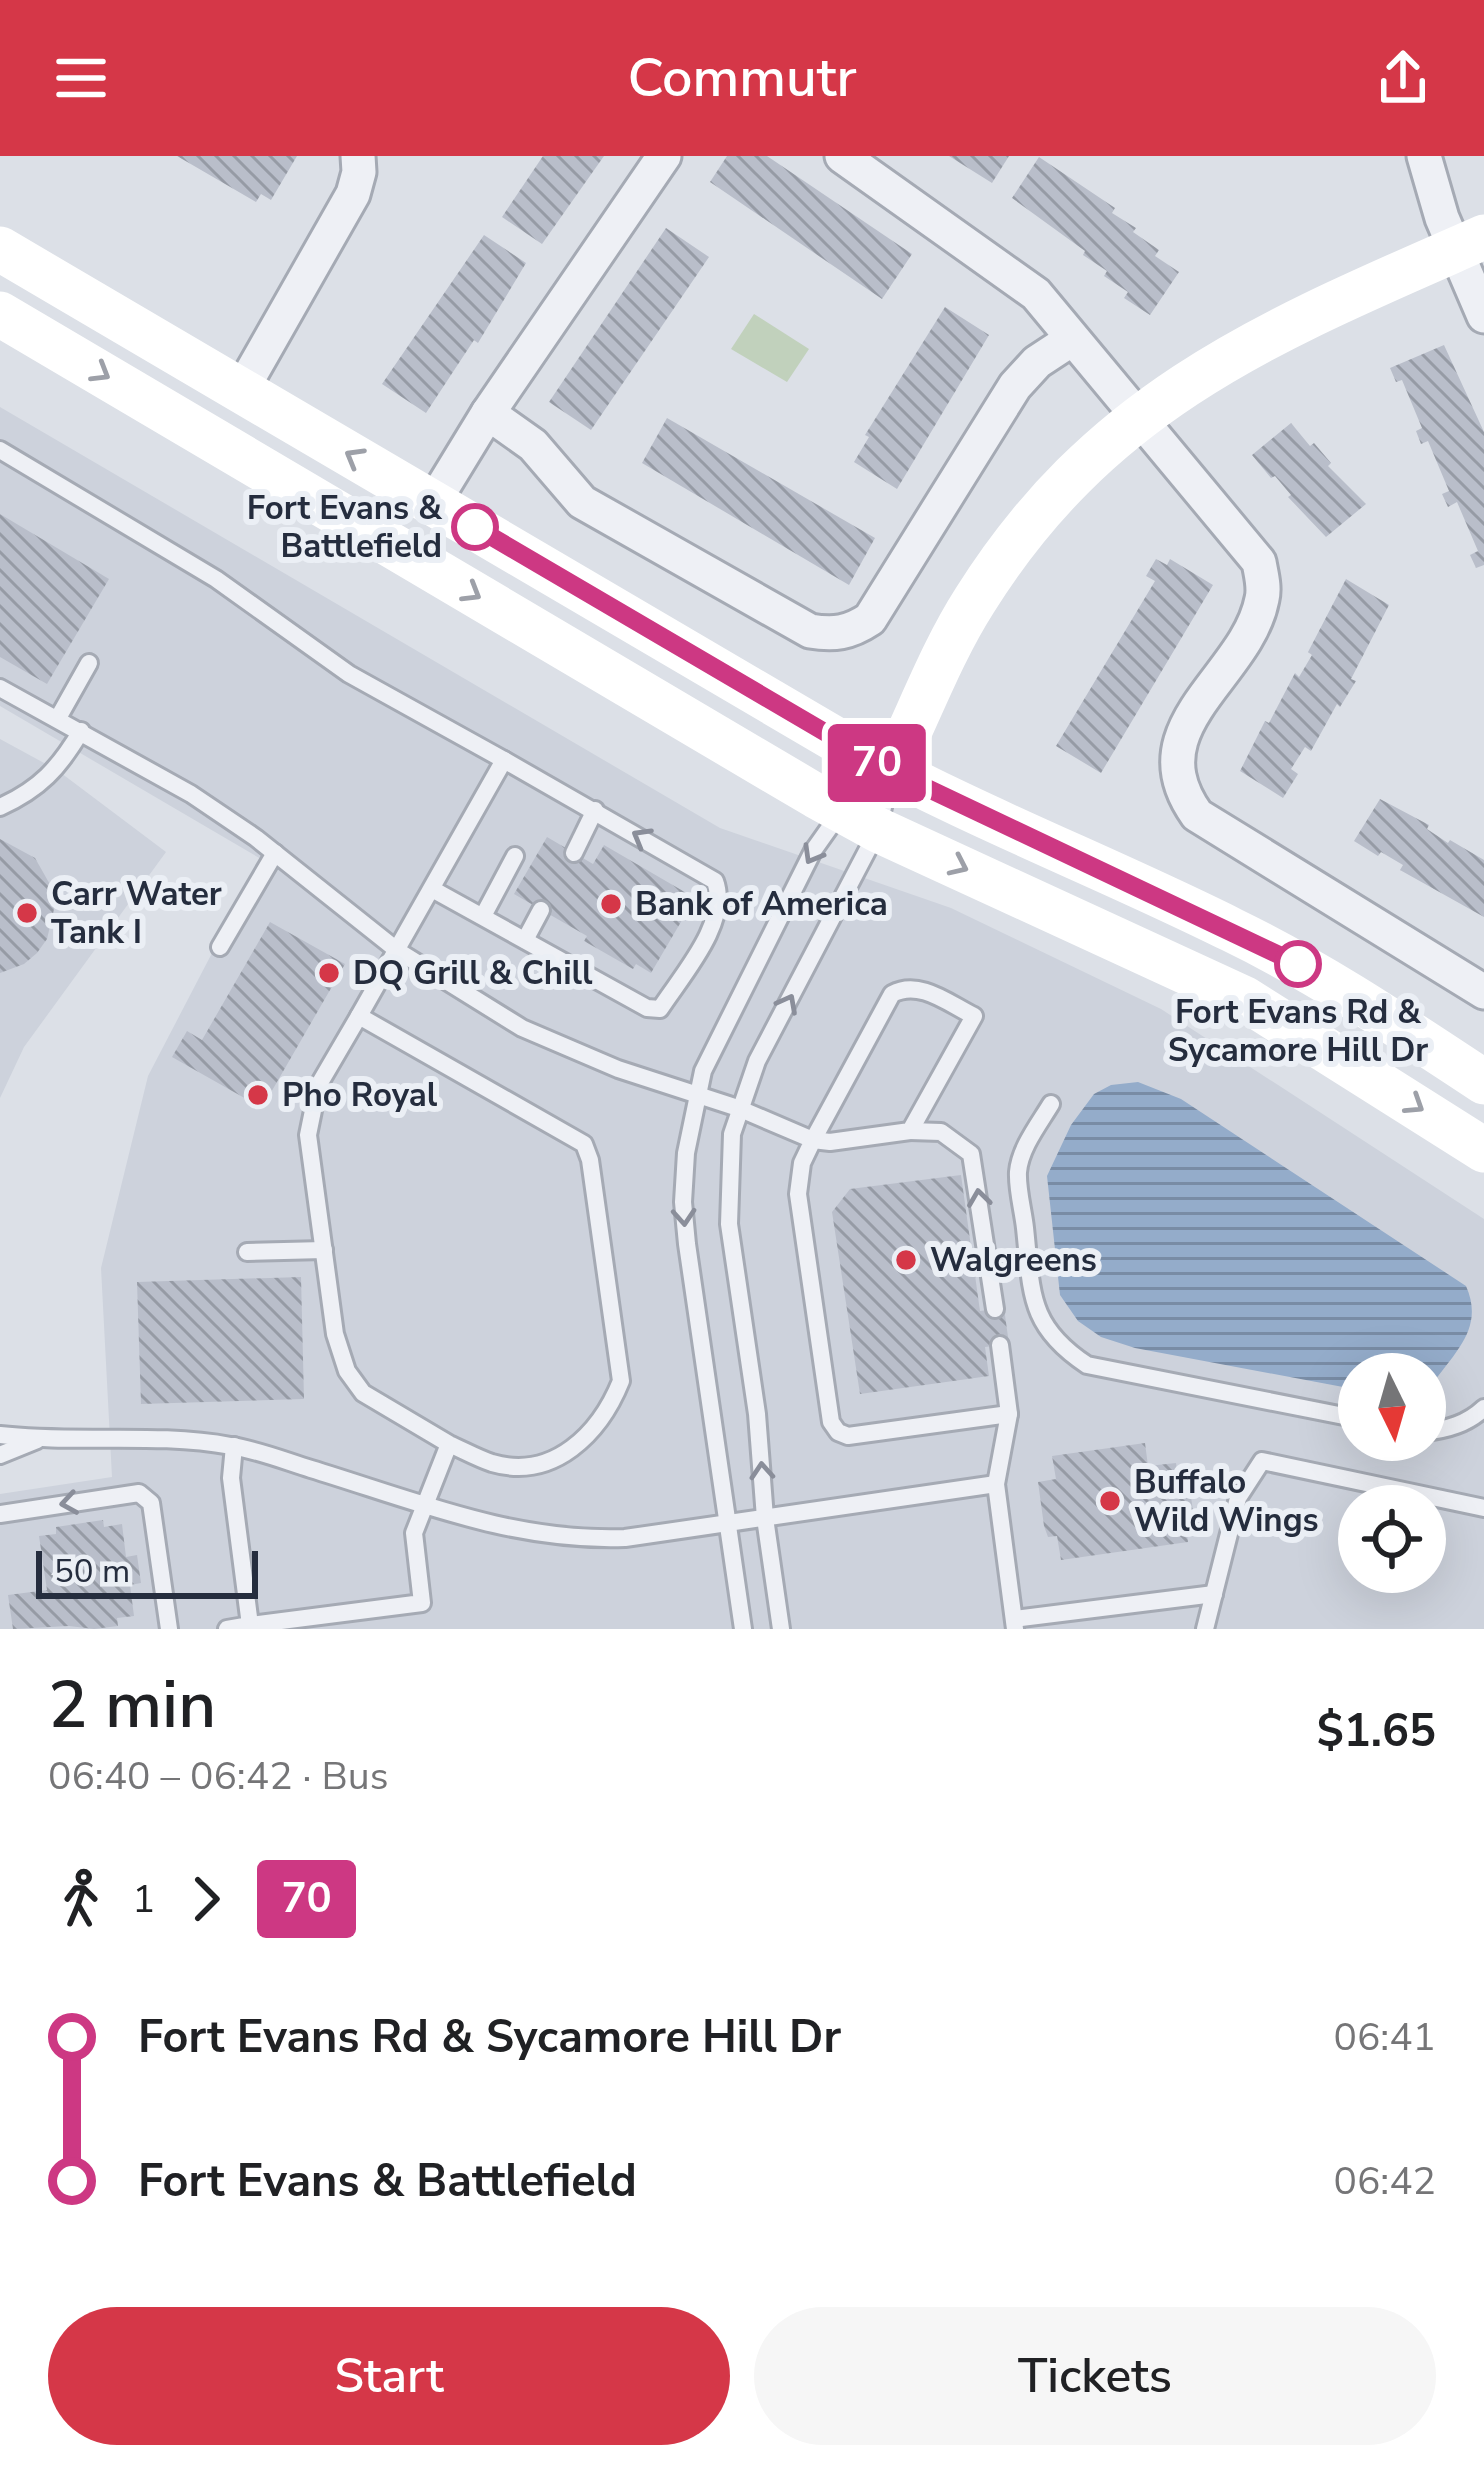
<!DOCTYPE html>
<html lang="en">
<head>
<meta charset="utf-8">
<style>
  :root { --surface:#fff; --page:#f6f6f6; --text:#202124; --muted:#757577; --accent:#d53748 }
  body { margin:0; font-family:"Nunito Sans",sans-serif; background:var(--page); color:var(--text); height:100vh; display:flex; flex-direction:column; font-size:45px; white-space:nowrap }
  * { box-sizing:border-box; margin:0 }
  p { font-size:39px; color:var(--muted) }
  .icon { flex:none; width:66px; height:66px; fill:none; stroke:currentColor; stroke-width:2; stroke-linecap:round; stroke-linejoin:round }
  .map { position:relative; height:1473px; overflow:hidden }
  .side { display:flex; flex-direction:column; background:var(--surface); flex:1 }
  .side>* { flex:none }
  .badge { padding:0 24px; border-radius:9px; font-size:42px; line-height:78px }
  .needle { width:78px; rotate:175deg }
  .tools { position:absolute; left:1338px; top:1197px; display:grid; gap:24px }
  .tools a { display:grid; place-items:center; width:108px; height:108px; border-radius:50%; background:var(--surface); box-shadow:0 12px 48px #0002; font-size:60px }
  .scale { position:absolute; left:36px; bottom:30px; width:222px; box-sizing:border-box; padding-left:12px; border:6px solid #252d3e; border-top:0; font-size:33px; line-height:42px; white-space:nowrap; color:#252d3e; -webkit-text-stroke:9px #ebeff5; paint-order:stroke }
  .map>.badge { position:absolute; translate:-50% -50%; box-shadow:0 0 0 6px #fff }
  .legs { display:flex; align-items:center; gap:18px; height:132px; padding:0 48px; font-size:39px }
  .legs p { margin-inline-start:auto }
  .summary { display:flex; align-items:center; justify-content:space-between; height:204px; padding:0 48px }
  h1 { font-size:66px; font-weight:600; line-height:90px }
  .button { display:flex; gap:24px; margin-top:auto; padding:24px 48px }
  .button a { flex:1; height:138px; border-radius:72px; background:var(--accent); color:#fff; font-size:48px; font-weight:600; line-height:138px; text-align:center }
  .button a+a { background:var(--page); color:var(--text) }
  ul { padding:0 48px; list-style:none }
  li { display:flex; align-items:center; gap:42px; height:144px; font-size:45px }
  li i { display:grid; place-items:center; width:18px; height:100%; margin:0 15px; background:currentColor }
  li i::after { content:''; width:30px; height:30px; margin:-15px; border:9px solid; border-radius:50%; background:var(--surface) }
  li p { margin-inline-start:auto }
  li:first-child i { background:linear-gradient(#0000 50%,currentColor 0) }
  li:last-child i { background:linear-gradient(currentColor 50%,#0000 0) }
  header { display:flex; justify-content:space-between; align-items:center; height:156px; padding:0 48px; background:var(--accent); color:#fff; font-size:54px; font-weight:600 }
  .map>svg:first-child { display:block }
  .built { fill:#cdd2dc; fill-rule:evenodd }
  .green { fill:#c1d1bc }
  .water { fill:url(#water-rules) }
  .building { fill:url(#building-back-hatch) }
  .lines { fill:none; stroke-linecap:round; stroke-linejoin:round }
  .lane-casing { stroke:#a5aab4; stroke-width:22 }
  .street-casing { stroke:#a5aab4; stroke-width:39 }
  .lane { stroke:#eef0f5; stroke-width:16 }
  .street { stroke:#eef0f5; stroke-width:33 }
  .secondary { stroke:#fff; stroke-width:45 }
  .oneway { stroke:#9da0a8 }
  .oneway2 { stroke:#8a8e9a }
  .line-1-casing { stroke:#fff; stroke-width:27 }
  .line-1 { stroke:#cd3883; stroke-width:18 }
  .stop-1-dot { fill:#fff; stroke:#cd3883; stroke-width:6 }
  .poi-dot { fill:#d53748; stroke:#ebeff5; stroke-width:4.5 }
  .labels { text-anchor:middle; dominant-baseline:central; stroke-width:12; stroke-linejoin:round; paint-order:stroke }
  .stop-label { font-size:33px; font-weight:bold; fill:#252d3e; stroke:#ebeff5; text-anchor:end }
  .poi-label { font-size:33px; font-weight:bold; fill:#252d3e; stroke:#ebeff5; text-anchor:start }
</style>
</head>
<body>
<header><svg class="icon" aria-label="menu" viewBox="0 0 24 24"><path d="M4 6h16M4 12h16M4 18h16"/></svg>Commutr<svg class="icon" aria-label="share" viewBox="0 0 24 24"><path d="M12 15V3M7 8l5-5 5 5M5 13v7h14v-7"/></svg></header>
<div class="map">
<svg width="1484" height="1473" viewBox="0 0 1484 1473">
  <defs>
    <pattern id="water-rules" width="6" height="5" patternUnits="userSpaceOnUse" patternTransform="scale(3)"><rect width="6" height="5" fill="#94acca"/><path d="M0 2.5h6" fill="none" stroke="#798ca5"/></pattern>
    <pattern id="building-back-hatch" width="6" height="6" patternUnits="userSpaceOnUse" patternTransform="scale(3)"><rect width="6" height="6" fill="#b9beca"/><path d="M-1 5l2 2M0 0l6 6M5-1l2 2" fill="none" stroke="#969ba5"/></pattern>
  </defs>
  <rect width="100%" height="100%" fill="#dce0e7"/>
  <!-- built -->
  <g class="built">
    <path d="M0,251l720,421 231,80 210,101 323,210v410h-1484v-135l112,-17 -11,-209 47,-192 113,-217 -261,-153zM1359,1218h66v66h-66zM1359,1350h66v66h-66z"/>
    <polygon points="0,583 57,614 166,696 24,891 0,942"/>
  </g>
  <!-- green -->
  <polygon class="green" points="754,158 809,193 787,226 731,193"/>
  <!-- water -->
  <path class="water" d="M1138,926l43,17 285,187c18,41 -9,64 -33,97l-8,3v-12h-66v16l-224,-42 -34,-11 -23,-16 -18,-26 -13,-119 24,-51 23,-31 17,-9z"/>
  <!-- building -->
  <g class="building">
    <polygon points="177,0 297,0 271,44 261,38 256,46"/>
    <polygon points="543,0 604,0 542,88 502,61"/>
    <polygon points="727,0 767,0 912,98 882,143 710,26"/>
    <polygon points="949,0 1009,0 992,27"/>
    <polygon points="1039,1 1115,52 1112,57 1136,72 1133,76 1159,94 1155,100 1179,116 1150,159 1124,142 1128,136 1104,120 1107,115 1083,99 1085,95 1012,42"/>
    <polygon points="666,72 709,101 591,274 549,246"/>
    <polygon points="484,79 526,107 478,187 474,184 426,257 382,228"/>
    <polygon points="945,151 989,179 897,333 854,306 869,281 865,279"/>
    <polygon points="1444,189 1484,276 1484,409 1476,412 1470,399 1478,395 1457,346 1448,351 1442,338 1449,335 1428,285 1421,288 1416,275 1422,272 1402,224 1396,226 1390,212"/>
    <polygon points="667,262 875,382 849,429 642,307"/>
    <polygon points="1291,267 1310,290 1314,287 1331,307 1328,310 1366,348 1326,381 1288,341 1291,339 1275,320 1271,322 1252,299"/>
    <polygon points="0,358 109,423 47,528 0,501"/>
    <polygon points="1156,403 1167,409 1170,403 1213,429 1101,617 1056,590 1155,425 1146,420"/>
    <polygon points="1346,423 1389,449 1351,523 1356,525 1340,551 1337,548 1311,595 1305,591 1291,613 1298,618 1283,642 1240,615 1265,565 1269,567 1295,517 1299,521 1312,499 1308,496"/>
    <polygon points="1380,643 1429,669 1427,673 1448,687 1450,684 1484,704 1484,761 1400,714 1403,709 1381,696 1378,700 1354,685"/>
    <polygon points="547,681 593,708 604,689 695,742 651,817 636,808 633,813 584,785 587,780 514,738"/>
    <polygon points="0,683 35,702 52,732 55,749 47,783 37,797 24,808 0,817"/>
    <polygon points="270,766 345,808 262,952 172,901 187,875 202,884"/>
    <polygon points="961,1019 980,1155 1004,1152 1009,1188 985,1191 989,1220 860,1238 832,1056 850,1033"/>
    <polygon points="301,1121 304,1243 141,1248 137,1126"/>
    <polygon points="1145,1287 1148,1310 1176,1307 1181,1342 1191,1341 1194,1361 1185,1362 1188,1386 1061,1404 1057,1380 1048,1381 1044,1370 1038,1326 1056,1323 1052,1300"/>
    <polygon points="103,1364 104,1371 122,1368 126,1401 137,1399 141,1427 130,1429 134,1460 117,1462 118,1470 94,1473 69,1470 13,1473 8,1439 47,1434 39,1380 56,1378 56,1371"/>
  </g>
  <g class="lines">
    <!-- lane casing -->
    <g class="lane-casing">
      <g id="lane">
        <polyline points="0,294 216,423 349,518 504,604 359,860"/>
        <path d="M0,532l191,106 65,44 142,113 124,77 96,41 120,39 75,32 17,2 80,-11 64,-115c-25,-12 -54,-37 -82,-22l-79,146 -11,23 -4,31 33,228 7,10 10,4 161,-22"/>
        <polyline points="58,562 89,507"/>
        <path d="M0,651c40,-18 59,-39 81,-76"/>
        <polyline points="574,697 595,654"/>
        <path d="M432,733l215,119 13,1c22,-34 70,-87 55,-128l-211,-121"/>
        <polyline points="483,760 515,700"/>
        <polyline points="525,784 541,754"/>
        <polyline points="220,791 275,697"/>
        <path d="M1051,948c-12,20 -31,44 -33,68 -1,17 5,38 7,56 7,65 3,98 62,137l272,54"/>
        <polyline points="910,975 941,976 971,998 995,1153"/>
        <polyline points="247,1096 324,1094"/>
        <polyline points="1000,1189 1009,1258 996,1328 1015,1473"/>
        <path d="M1425,1276c23,-3 42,-8 59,-24"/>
        <path d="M0,1279c77,9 154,-3 231,11 27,4 54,15 80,23 105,32 202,73 314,69l371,-54"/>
        <polyline points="0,1299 37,1284"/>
        <polyline points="0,1358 139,1337 151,1347 169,1473"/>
        <polyline points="1014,1463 1214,1438"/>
        <path d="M250,1469l172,-22 -8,-70 35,-89c14,6 28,14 43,19 62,18 108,-30 129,-82l-31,-221 -6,-16 -225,-128 -41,70 -10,49 27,199 12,37 16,22 86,51"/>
        <polyline points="227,1473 250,1469 231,1322 234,1290"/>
        <polyline points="743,1473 687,1088 683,1046 686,997 703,915 813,695 842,654 890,616"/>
        <polyline points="781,1473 765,1362 757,1258 729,1068 732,978 757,905 878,674 890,619"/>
        <polyline points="1205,1473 1238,1342 1262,1305 1484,1352"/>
      </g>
    </g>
    <!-- street casing -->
    <g class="street-casing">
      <g id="street">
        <path d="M842,0l194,138 223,268c2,12 6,25 3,37 -15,79 -129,127 -65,216l287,177"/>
        <polyline points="1424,0 1442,62 1484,160"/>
        <polyline points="241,235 353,38 359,16 358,0"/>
        <path d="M488,257l45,32 49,57 228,129c24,4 39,2 60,-12l145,-233 22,-24 35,-23"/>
        <polyline points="433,347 488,257 664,0"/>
      </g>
    </g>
    <!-- lane -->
    <use href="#lane" class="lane"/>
    <!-- street -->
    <use href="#street" class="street"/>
    <!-- secondary -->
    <g class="secondary">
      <path d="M0,93l850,499c124,69 256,119 382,182 89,43 170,98 252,152"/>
      <polyline points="0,158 816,640 878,674 1245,843 1484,994"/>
      <path d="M891,615c28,-57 50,-118 84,-171 128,-204 300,-271 509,-363"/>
    </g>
  </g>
  <!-- one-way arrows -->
  <defs><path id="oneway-chevron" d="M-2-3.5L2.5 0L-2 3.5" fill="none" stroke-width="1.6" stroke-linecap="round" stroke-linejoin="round" transform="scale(3)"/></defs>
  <g class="oneway">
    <use href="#oneway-chevron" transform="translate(101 217) rotate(31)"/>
    <use href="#oneway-chevron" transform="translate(354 301) rotate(-150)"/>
    <use href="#oneway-chevron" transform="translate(472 437) rotate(31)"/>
    <use href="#oneway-chevron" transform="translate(959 710) rotate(25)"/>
    <use href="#oneway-chevron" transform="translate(1415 949) rotate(33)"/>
  </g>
  <g class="oneway2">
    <use href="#oneway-chevron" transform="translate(641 681) rotate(-150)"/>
    <use href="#oneway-chevron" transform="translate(812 699) rotate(120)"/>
    <use href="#oneway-chevron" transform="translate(788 847) rotate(-62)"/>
    <use href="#oneway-chevron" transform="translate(979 1042) rotate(-98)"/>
    <use href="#oneway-chevron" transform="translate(684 1061) rotate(86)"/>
    <use href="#oneway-chevron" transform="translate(762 1315) rotate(-94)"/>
    <use href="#oneway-chevron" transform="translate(69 1347) rotate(171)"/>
  </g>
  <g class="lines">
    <!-- line-1 casing -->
    <g class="line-1-casing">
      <polyline id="line-1" points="475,371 891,615 1298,808"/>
    </g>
    <!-- line-1 -->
    <use href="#line-1" class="line-1"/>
  </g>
  <!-- markers -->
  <g class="stop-1-dot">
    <circle cx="475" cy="371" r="21"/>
    <circle cx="1298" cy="808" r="21"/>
  </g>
  <g class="poi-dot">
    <circle cx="611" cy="748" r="12"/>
    <circle cx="27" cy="757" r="12"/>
    <circle cx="329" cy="817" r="12"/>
    <circle cx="258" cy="939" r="12"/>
    <circle cx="906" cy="1104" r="12"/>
    <circle cx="1110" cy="1345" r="12"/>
  </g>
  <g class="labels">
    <!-- stop labels -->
    <g class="stop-label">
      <text x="442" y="352">Fort Evans &amp;<tspan x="442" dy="38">Battlefield</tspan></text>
      <text x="1298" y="856" text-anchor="middle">Fort Evans Rd &amp;<tspan x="1298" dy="38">Sycamore Hill Dr</tspan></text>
    </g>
    <!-- poi labels -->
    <g class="poi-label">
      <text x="51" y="738">Carr Water<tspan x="51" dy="38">Tank I</tspan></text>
      <text x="635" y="748">Bank of America</text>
      <text x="353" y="817">DQ Grill &amp; Chill</text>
      <text x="282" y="939">Pho Royal</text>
      <text x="930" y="1104">Walgreens</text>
      <text x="1134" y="1326">Buffalo<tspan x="1134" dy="38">Wild Wings</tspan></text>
    </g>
  </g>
</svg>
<div class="tools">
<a><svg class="needle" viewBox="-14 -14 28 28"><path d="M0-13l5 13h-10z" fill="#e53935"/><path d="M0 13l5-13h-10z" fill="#757577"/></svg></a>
<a><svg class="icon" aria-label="locate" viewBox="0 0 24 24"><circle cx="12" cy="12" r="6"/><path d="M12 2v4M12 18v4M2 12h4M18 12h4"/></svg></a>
</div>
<div class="scale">50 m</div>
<b class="badge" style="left:877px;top:607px;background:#cd3883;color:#fff">70</b>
</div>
<section class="side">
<div class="summary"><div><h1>2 min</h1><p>06:40 – 06:42 · Bus</p></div><b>$1.65</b></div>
<div class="legs"><svg class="icon" aria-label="walk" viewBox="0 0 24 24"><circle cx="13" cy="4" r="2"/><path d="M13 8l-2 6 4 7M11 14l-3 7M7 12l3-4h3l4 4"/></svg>1<svg class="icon" aria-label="forward" viewBox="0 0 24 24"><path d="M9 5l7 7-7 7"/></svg><b class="badge" style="background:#cd3883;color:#fff">70</b></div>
<ul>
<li><i style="color:#cd3883"></i><b>Fort Evans Rd &amp; Sycamore Hill Dr</b><p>06:41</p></li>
<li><i style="color:#cd3883"></i><b>Fort Evans &amp; Battlefield</b><p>06:42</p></li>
</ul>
<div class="button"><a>Start</a><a>Tickets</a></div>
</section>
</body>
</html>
